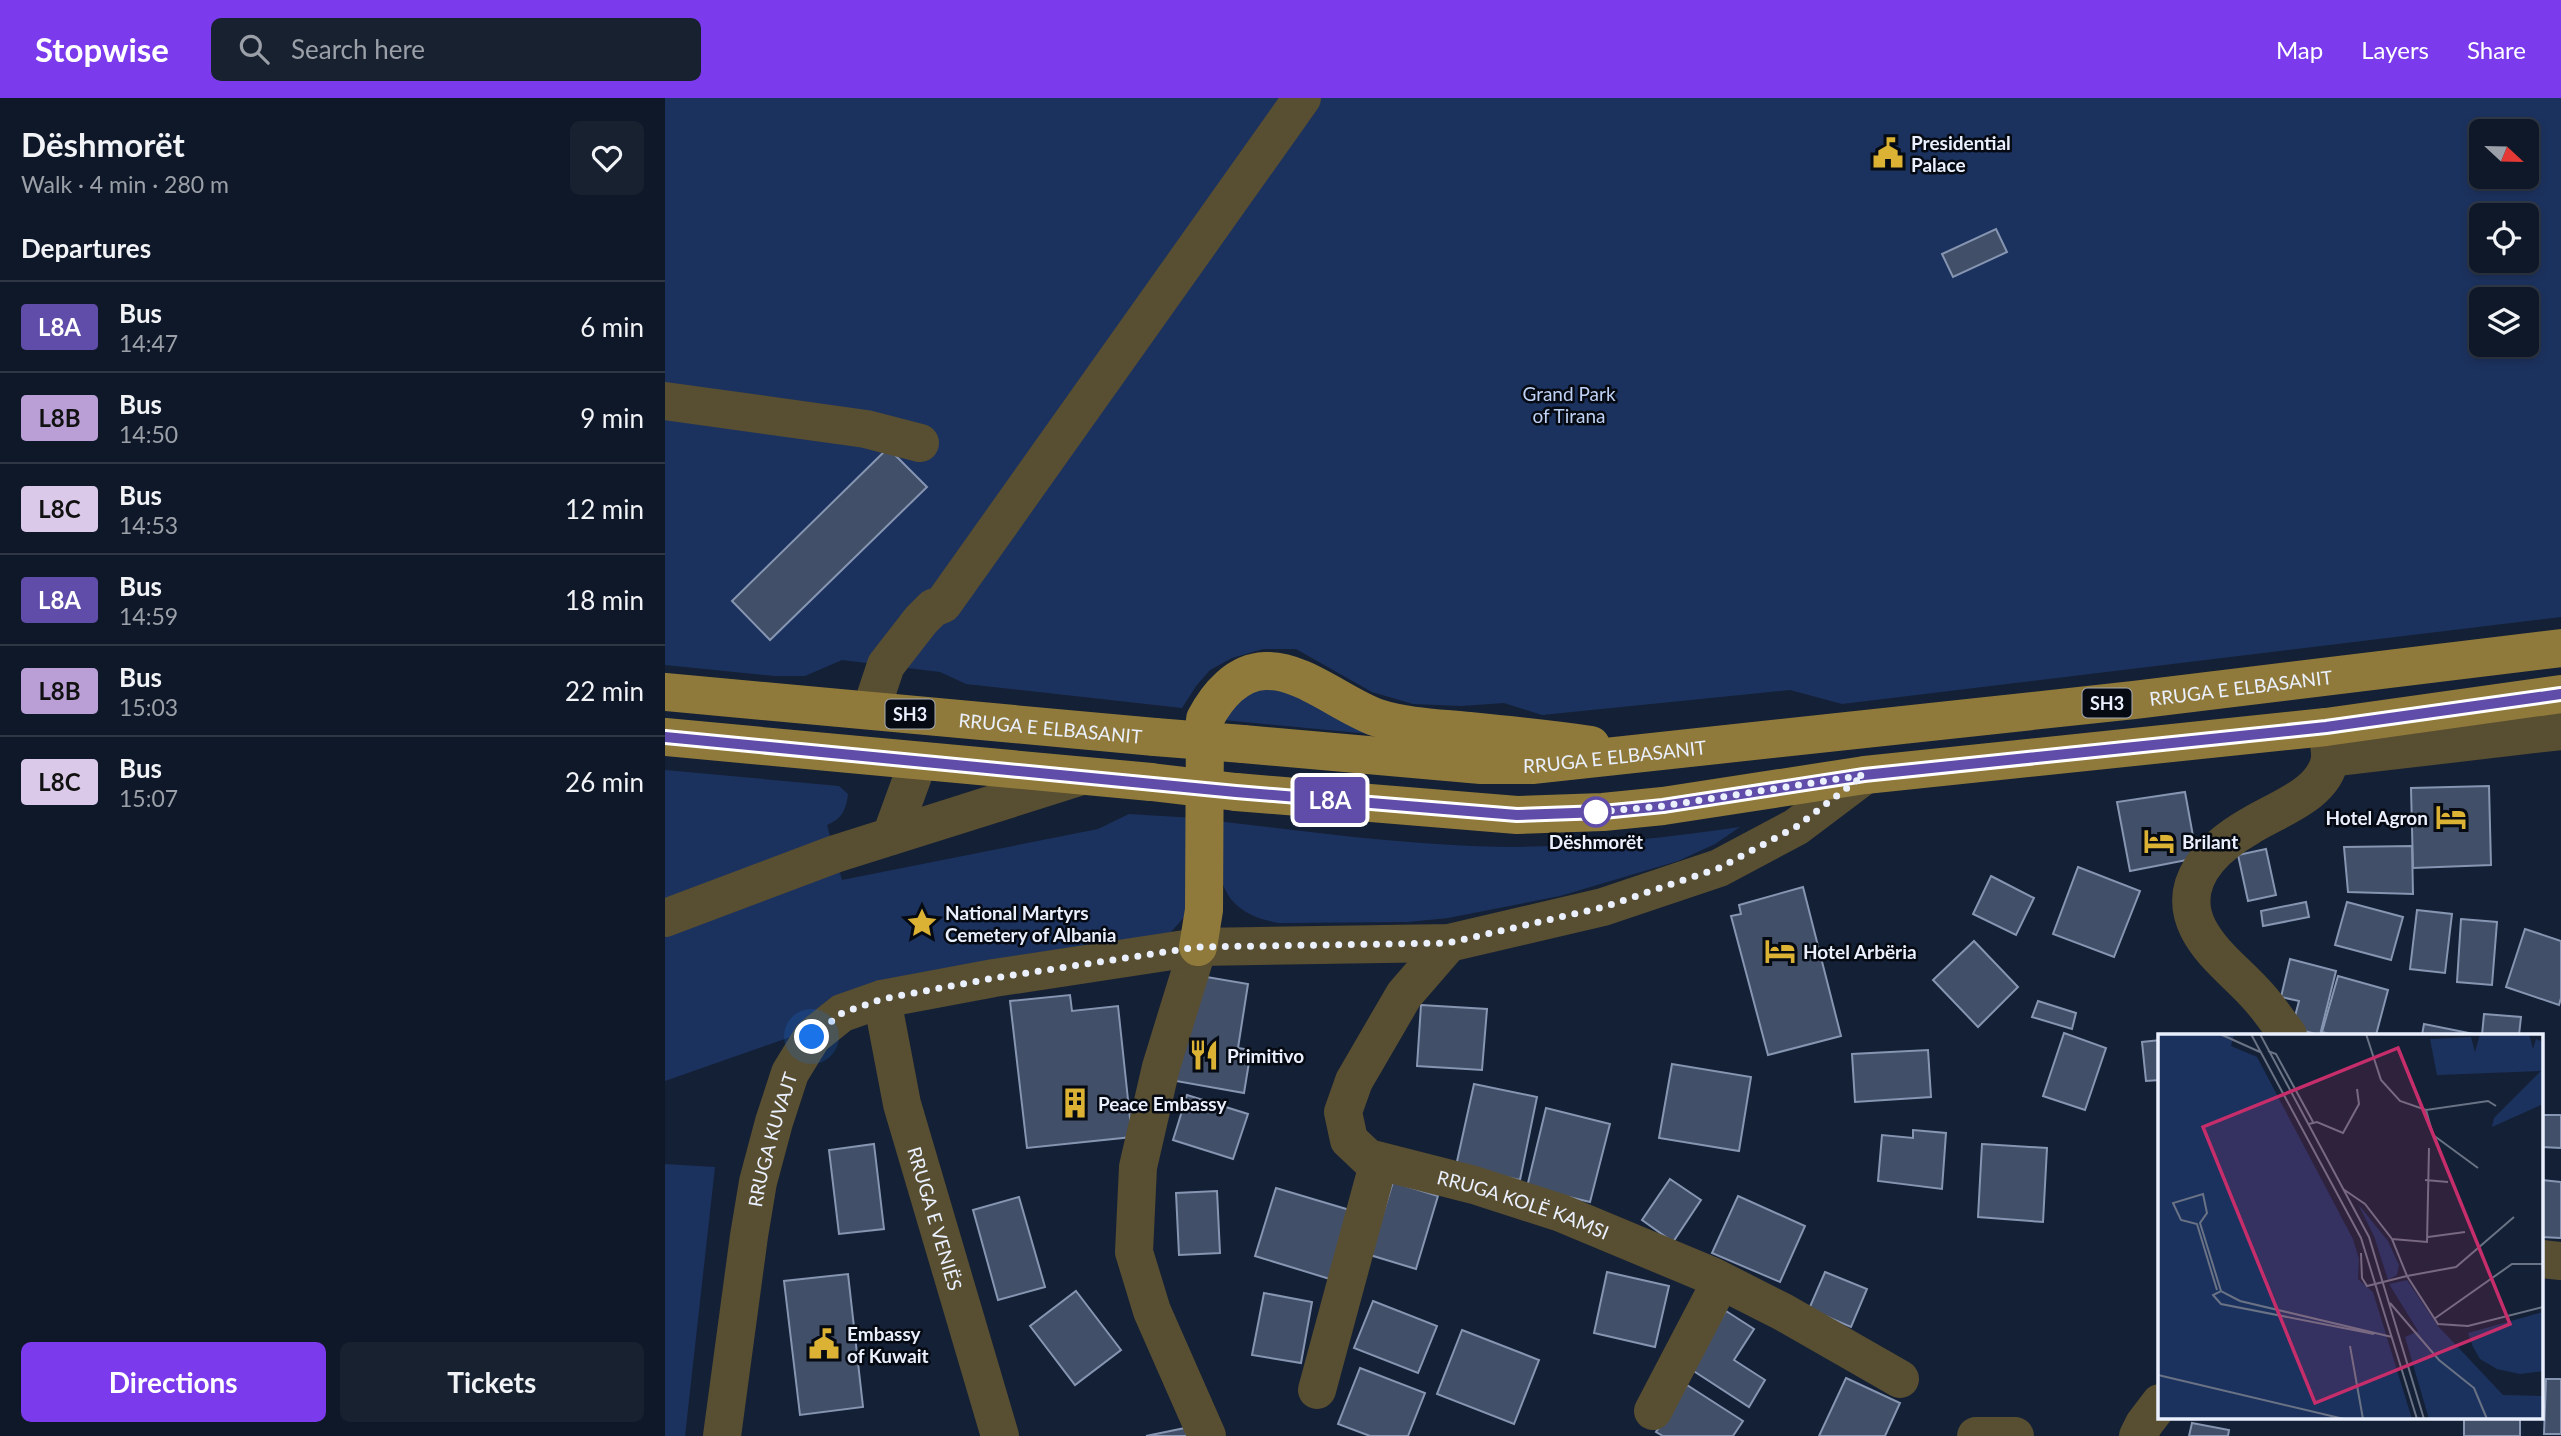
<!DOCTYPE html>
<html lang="en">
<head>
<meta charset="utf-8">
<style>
  :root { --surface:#0f1828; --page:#182130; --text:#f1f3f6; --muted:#9ba0a8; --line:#2f3745; --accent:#7c3aed }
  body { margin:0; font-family:Lato,sans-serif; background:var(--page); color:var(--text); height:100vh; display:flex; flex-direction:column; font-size:26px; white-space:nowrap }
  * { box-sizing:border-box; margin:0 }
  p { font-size:23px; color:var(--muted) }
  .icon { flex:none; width:38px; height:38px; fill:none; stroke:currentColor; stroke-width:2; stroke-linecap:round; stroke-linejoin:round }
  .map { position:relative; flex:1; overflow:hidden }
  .side { display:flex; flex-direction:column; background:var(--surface); width:665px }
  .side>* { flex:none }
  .badge { padding:0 14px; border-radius:5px; font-size:24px; line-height:46px }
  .needle { width:46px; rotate:112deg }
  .fabs { position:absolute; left:1804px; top:21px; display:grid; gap:14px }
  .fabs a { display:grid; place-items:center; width:70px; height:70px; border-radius:10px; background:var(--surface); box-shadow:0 4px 10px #0003,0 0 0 2px var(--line); font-size:35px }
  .you { position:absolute; width:35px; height:35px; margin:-18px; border:5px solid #fff; border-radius:50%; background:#1a73e8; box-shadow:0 0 0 10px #1a73e833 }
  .map>.badge { position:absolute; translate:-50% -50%; box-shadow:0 0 0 4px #fff }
  h2 { padding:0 21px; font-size:26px; line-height:63px }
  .round { display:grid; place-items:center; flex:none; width:74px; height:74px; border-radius:10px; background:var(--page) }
  .head { display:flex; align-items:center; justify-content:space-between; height:119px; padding:0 21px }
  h1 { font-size:33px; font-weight:700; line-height:52px }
  .primary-button { display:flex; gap:14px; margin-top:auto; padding:14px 21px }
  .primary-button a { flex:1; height:80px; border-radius:10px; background:var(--accent); color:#fff; font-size:28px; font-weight:700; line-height:80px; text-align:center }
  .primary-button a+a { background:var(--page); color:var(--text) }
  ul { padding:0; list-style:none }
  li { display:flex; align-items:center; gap:21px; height:91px; padding:0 21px; border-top:2px solid var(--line) }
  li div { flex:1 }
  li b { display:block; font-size:26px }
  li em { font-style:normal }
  li .badge { min-width:77px; font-weight:700; text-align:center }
  header { display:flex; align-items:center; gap:42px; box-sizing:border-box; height:98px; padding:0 35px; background:var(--accent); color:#fff }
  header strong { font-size:33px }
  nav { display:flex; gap:38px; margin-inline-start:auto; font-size:24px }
  .search { width:490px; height:63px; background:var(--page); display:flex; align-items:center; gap:18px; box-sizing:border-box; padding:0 24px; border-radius:10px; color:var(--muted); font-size:26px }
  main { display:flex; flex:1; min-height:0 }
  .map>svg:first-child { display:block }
  .green { fill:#1c325e; fill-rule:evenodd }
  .building { fill:#424f68; stroke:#8695b1; stroke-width:2 }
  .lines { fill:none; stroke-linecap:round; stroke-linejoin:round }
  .minor { stroke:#584e31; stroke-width:38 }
  .major { stroke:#907a3b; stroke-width:38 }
  .major-bridge { stroke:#907a3b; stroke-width:38 }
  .line-casing { stroke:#fff; stroke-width:16 }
  .line { stroke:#604daa; stroke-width:10 }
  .walk { stroke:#eaf0fd; stroke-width:7; stroke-dasharray:0 12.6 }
  .stop-dot { fill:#fff; stroke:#604daa; stroke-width:3.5 }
  .labels { text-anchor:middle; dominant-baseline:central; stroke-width:5; stroke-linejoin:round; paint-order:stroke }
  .shield { fill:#050a13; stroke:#a5abb7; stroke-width:2 }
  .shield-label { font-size:18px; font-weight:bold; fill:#eaf0fd }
  .poi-label { font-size:19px; font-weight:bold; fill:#eaf0fd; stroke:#050a13; text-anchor:start }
  .park-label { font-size:19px; fill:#bfd1f4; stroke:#050a13 }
  .street-label { font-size:19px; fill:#eaf0fd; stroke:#050a13 }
  .stop-label { font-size:19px; font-weight:bold; fill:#eaf0fd; stroke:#050a13 }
  .inset-road { fill:none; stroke:#6a7385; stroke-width:2 }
  .view { fill:#c62e6b; fill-opacity:0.15; stroke:#c62e6b; stroke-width:3.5 }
  .inset-edge { fill:none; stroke:#eaf0fd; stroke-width:3.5 }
</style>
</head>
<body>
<header>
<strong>Stopwise</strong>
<div class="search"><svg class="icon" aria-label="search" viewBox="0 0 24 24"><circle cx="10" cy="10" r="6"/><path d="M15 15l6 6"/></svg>Search here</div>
<nav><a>Map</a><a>Layers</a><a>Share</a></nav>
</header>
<main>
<section class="side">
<div class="head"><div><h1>Dëshmorët</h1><p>Walk · 4 min · 280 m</p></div><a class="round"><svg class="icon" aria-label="heart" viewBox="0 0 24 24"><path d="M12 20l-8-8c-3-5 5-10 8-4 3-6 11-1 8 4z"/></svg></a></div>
<h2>Departures</h2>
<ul>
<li><span class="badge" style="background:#604daa;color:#fff">L8A</span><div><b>Bus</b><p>14:47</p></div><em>6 min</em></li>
<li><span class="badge" style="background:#b99fd6;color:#111">L8B</span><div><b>Bus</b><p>14:50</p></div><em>9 min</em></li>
<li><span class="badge" style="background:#dac9e9;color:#111">L8C</span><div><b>Bus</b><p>14:53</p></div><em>12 min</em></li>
<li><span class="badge" style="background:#604daa;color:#fff">L8A</span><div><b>Bus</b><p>14:59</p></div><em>18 min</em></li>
<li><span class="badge" style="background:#b99fd6;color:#111">L8B</span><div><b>Bus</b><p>15:03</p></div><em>22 min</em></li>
<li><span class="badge" style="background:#dac9e9;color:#111">L8C</span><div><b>Bus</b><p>15:07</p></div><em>26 min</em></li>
</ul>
<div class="primary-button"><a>Directions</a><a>Tickets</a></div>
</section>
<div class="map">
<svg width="1896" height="1338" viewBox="0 0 1896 1338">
  <rect width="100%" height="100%" fill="#142035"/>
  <!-- green -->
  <g class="green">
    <path d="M0,0h1896v519l-719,87 -52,-14 -248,25 -38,-12 -43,3 -48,-2 -41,-12 -76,-43h-33l-31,9 -22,12 -14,16 -14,22 -216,-24 -26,-12 -98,-12 -37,16h-30l-110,-11zM1816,33h46v46h-46zM1816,117h46v46h-46zM1816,201h46v46h-46z"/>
    <polygon points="602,585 726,638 558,622 560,608"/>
    <path d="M0,672l174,16 9,8c-2,16 -6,25 -21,31l15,55 256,-51 31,-15 66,4 -9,97 -15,17 -369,101 -137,48z"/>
    <path d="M551,723c97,11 194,25 291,26 78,0 156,-9 233,-20l-25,17 -37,17 -118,35 -112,22 -40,4 -129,1c-63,-11 -62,-50 -63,-102z"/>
    <polygon points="0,1066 50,1069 20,1338 0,1338"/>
  </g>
  <!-- building -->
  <g class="building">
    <polygon points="1331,131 1342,154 1288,179 1277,156"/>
    <polygon points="223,350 262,389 105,542 67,503"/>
    <polygon points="1824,688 1826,767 1748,770 1746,690"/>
    <polygon points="1520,694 1532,760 1465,773 1452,704"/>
    <polygon points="1747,748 1748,796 1683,794 1679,749"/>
    <polygon points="1601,751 1611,797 1583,803 1573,757"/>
    <polygon points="1413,769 1475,793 1449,859 1388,836"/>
    <polygon points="1326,778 1369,800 1351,837 1308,816"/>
    <polygon points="1138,789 1176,938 1103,957 1066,818 1076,816 1074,807"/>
    <polygon points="1641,804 1644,819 1598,828 1596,813"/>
    <polygon points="1682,804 1738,819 1726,862 1670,847"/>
    <polygon points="1752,812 1787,816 1780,875 1745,871"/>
    <polygon points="1796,821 1832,824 1827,887 1792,884"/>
    <polygon points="1860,831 1896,843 1896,900 1894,907 1841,889"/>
    <polygon points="1309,843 1353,889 1313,929 1268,882"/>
    <polygon points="1625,861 1671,873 1655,937 1627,930 1634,903 1616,899"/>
    <polygon points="530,877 583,886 573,950 586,952 579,995 511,983"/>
    <polygon points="1673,878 1723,892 1711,937 1668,937 1657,934"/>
    <polygon points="405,897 407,913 453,908 467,1039 362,1050 345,903"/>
    <polygon points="1373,903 1411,915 1407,931 1367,919"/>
    <polygon points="756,907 822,911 817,972 752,968"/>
    <polygon points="1819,916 1856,919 1854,937 1817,937"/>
    <polygon points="1759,926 1809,936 1809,937 1757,937"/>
    <polygon points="1399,935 1441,950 1420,1012 1378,998"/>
    <polygon points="1495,942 1495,982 1481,983 1477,944"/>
    <polygon points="1263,952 1266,999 1190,1004 1187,956"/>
    <polygon points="1007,966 1086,979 1074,1053 994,1040"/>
    <polygon points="809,986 872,999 855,1082 791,1068"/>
    <polygon points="522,997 583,1016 568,1061 508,1042"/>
    <polygon points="881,1010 945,1026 925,1104 862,1089"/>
    <polygon points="1877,1017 1896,1017 1896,1050 1877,1049"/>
    <polygon points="1248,1032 1281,1035 1277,1091 1213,1083 1217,1037 1248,1040"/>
    <polygon points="209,1046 219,1131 174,1136 164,1052"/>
    <polygon points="1317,1046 1382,1050 1378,1124 1313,1119"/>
    <polygon points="1005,1081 1036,1102 1008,1144 977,1122"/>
    <polygon points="1877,1082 1896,1084 1896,1140 1877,1139"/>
    <polygon points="728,1084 773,1098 751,1171 705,1157"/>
    <polygon points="611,1090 688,1113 668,1182 590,1158"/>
    <polygon points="552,1093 555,1155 514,1157 511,1095"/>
    <polygon points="1073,1098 1140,1128 1115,1184 1047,1155"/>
    <polygon points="354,1099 380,1189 333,1202 308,1112"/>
    <polygon points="942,1174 1004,1188 990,1249 929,1235"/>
    <polygon points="1160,1174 1202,1191 1186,1229 1144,1211"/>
    <polygon points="183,1176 198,1309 135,1317 119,1183"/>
    <polygon points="411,1193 456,1252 410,1287 365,1228"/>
    <polygon points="599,1195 647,1204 636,1265 587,1257"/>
    <polygon points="708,1203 772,1228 753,1275 689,1250"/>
    <polygon points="1061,1213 1089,1231 1069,1262 1100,1282 1084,1309 1024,1270"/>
    <polygon points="797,1232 874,1262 849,1326 772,1296"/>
    <polygon points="695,1270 760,1295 743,1338 705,1338 673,1326"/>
    <polygon points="1181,1280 1235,1305 1220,1338 1154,1338"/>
    <polygon points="1881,1281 1896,1281 1896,1336 1879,1336"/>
    <polygon points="1022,1287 1078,1323 1068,1338 998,1338 991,1334"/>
    <rect x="1799" y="1319" width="56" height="19"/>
    <polygon points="1527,1325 1564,1332 1563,1338 1524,1338"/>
    <polygon points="520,1330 522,1338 481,1338"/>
  </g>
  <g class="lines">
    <!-- minor -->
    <g class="minor">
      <polyline points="0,303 201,331 255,345"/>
      <polyline points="206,612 221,567 256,522 268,510 278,506 637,0"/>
      <polyline points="1665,660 1896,633"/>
      <polyline points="226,738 253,664"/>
      <polyline points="0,820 170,756 414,679"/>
      <path id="s1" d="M784,845l-45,52 -50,86 -11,31 6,28 19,18 106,27 87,28 151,63 71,36 117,67"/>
      <polyline points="533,849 496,969 473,1069 469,1154 487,1213 542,1338"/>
      <path id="s2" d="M217,901l20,105 98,332"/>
      <path d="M1623,937c-11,-14 -21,-30 -33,-42 -19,-21 -44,-39 -57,-65 -22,-45 14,-80 52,-102 27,-17 74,-31 80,-67 1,-10 -3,-23 -4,-32"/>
      <polyline points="1877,1161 1896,1163"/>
      <polyline points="652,1292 714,1063"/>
      <polyline points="988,1313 1056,1183"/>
      <path id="s3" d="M57,1338l27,-200 9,-54 16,-60 16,-49 22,-36 30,-24 40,-14 112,-21 204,-31 251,-4 154,-36 116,-39 77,-41 69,-52"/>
      <polyline points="1311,1338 1350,1338"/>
      <polyline points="1473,1338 1479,1326 1495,1305"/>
    </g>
    <!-- major -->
    <g class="major">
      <path id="s4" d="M0,594l490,45"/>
      <polyline points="0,639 486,684"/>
      <path id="s5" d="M578,646l238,21h51l602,-65 427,-52"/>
      <polyline points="571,694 852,717 938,714 998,708 1200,677 1661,629 1896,596"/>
      <path d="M533,849l6,-37 1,-191c12,-23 32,-47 60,-48 37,-2 78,35 113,47 28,9 61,10 91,13 41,4 81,8 122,14"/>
    </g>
    <!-- major-bridge -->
    <g class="major-bridge">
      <polyline points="490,639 578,646"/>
      <polyline points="486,684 571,694"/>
    </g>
  </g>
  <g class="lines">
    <!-- line casing -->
    <g class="line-casing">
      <polyline id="line" points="0,639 571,694 852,717 938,714 998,708 1199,677 1661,629 1896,596"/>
    </g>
    <!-- line -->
    <use href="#line" class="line"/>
    <!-- walk -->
    <polyline class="walk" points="147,939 177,915 217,901 329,880 533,849 783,845 939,809 1054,770 1131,729 1199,677 998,708 931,714"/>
  </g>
  <!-- icons -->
  <defs>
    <g id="civic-bare" transform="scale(2.415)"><path d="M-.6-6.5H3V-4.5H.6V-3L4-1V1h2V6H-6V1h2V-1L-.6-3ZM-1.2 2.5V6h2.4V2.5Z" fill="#dbb233" stroke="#050a13" stroke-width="2.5" paint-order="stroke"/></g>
    <g id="hotel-bare" transform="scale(2.415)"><path d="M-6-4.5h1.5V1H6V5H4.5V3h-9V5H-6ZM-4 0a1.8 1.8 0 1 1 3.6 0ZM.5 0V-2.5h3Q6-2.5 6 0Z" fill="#dbb233" stroke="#050a13" stroke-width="2.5" paint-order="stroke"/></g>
    <g id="sight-bare" transform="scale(2.415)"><path d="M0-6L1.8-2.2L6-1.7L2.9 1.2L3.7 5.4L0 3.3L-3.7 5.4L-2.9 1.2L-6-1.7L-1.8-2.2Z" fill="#dbb233" stroke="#050a13" stroke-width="2.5" paint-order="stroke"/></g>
    <g id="restaurant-bare" transform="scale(2.415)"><path d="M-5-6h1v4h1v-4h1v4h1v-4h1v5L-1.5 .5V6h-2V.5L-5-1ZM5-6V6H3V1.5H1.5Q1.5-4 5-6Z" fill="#dbb233" stroke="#050a13" stroke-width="2.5" paint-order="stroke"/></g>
    <g id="building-bare" transform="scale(2.415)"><path d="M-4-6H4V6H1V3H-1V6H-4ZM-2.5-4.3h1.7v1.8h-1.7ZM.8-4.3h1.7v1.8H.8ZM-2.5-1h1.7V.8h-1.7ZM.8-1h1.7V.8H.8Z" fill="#dbb233" stroke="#050a13" stroke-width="2.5" paint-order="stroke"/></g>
  </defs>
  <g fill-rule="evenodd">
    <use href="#civic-bare" x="1223" y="55"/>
    <use href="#hotel-bare" x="1786" y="719"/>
    <use href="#hotel-bare" x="1494" y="743"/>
    <use href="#sight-bare" x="257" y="825"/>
    <use href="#hotel-bare" x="1115" y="853"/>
    <use href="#restaurant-bare" x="539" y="957"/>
    <use href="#building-bare" x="410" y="1005"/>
    <use href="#civic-bare" x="159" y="1246"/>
  </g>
  <!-- markers -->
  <circle class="stop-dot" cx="931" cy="714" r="14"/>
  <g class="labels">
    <!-- shield labels -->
    <g class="shield">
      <rect x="1417.5" y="590.5" width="49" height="29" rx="5"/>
      <rect x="220.5" y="601.5" width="49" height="29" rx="5"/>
    </g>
    <g class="shield-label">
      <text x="1442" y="605">SH3</text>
      <text x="245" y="616">SH3</text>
    </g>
    <!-- poi labels -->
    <g class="poi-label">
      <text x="1246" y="44">Presidential<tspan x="1246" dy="22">Palace</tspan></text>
      <text x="1763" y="719" text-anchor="end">Hotel Agron</text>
      <text x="1517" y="743">Brilant</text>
      <text x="280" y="814">National Martyrs<tspan x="280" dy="22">Cemetery of Albania</tspan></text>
      <text x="1138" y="853">Hotel Arbëria</text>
      <text x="562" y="957">Primitivo</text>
      <text x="433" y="1005">Peace Embassy</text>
      <text x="182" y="1235">Embassy<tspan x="182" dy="22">of Kuwait</tspan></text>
    </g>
    <!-- park labels -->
    <g class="park-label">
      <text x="904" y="295">Grand Park<tspan x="904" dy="22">of Tirana</tspan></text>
    </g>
    <!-- street labels -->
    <g class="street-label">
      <text stroke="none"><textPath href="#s5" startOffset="1003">RRUGA E ELBASANIT</textPath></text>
      <text stroke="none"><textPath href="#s4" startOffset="387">RRUGA E ELBASANIT</textPath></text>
      <text stroke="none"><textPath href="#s5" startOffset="373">RRUGA E ELBASANIT</textPath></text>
      <text stroke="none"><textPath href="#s3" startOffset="301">RRUGA KUVAJT</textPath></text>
      <text stroke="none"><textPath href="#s1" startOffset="418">RRUGA KOLË KAMSI</textPath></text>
      <text stroke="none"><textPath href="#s2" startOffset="226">RRUGA E VENIËS</textPath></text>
    </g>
    <!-- stop labels -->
    <g class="stop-label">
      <text x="931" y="743">Dëshmorët</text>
    </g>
  </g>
  <!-- overview -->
  <g transform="translate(1493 936)">
    <rect width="385" height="385" fill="#142035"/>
    <path d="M0,0h76l-3,12 26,11 96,182 6,20 -1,20 15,13 39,127h-254zM322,0h49l4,15 3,-10 7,3v62l-51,23 2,-9 47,-47 -104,4 -7,-36 41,-2 4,15zM200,170l30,37 11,24 -2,10 -9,5 -14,-44zM249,246l31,46 65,69 40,1v23h-114l-24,-82 13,-6 -29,-47zM385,278v59l-23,3 -23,-5 -17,-10 -7,-12 -5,-14z" fill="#1c325e"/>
    <path class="inset-road" d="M62,0l40,18M93,0l110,204 56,181M102,0l109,203 55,182M208,0l15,46 19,21 26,9 62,-9 8,5M287,0h26M110,17l8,3 37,68M268,76l7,25 45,33M151,90l8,-2 26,11 16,-29 -2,-15M267,146l23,2M185,155l22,15 27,35 15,37 31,48 30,2 75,-19M270,203l37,-5M234,205l35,3 2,-94M203,219l1,25 5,8 40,-10M249,242l49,-9 58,-50M59,256l-20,-66 -16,-4 -8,-17 30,-9 4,19 -7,10 21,68M232,269l49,57 35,28 13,31M276,285l78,-55h31M216,300l-153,-30 -8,-9 8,-4 19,10 152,36M192,312l13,73M0,341l186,44"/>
    <path class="view" d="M240,14l112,276 -195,79 -112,-276z"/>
    <rect width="385" height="385" class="inset-edge"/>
  </g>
</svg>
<div class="fabs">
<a><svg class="needle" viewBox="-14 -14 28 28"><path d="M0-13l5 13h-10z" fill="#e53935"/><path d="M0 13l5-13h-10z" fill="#9ba0a8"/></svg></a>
<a><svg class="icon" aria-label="locate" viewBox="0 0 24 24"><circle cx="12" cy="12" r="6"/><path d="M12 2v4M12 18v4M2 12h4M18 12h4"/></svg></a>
<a><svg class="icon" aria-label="layers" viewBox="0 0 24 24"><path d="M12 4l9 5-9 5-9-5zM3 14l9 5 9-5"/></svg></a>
</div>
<div class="you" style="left:147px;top:939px"></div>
<b class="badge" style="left:665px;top:702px;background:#604daa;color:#fff">L8A</b>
</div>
</main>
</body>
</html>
